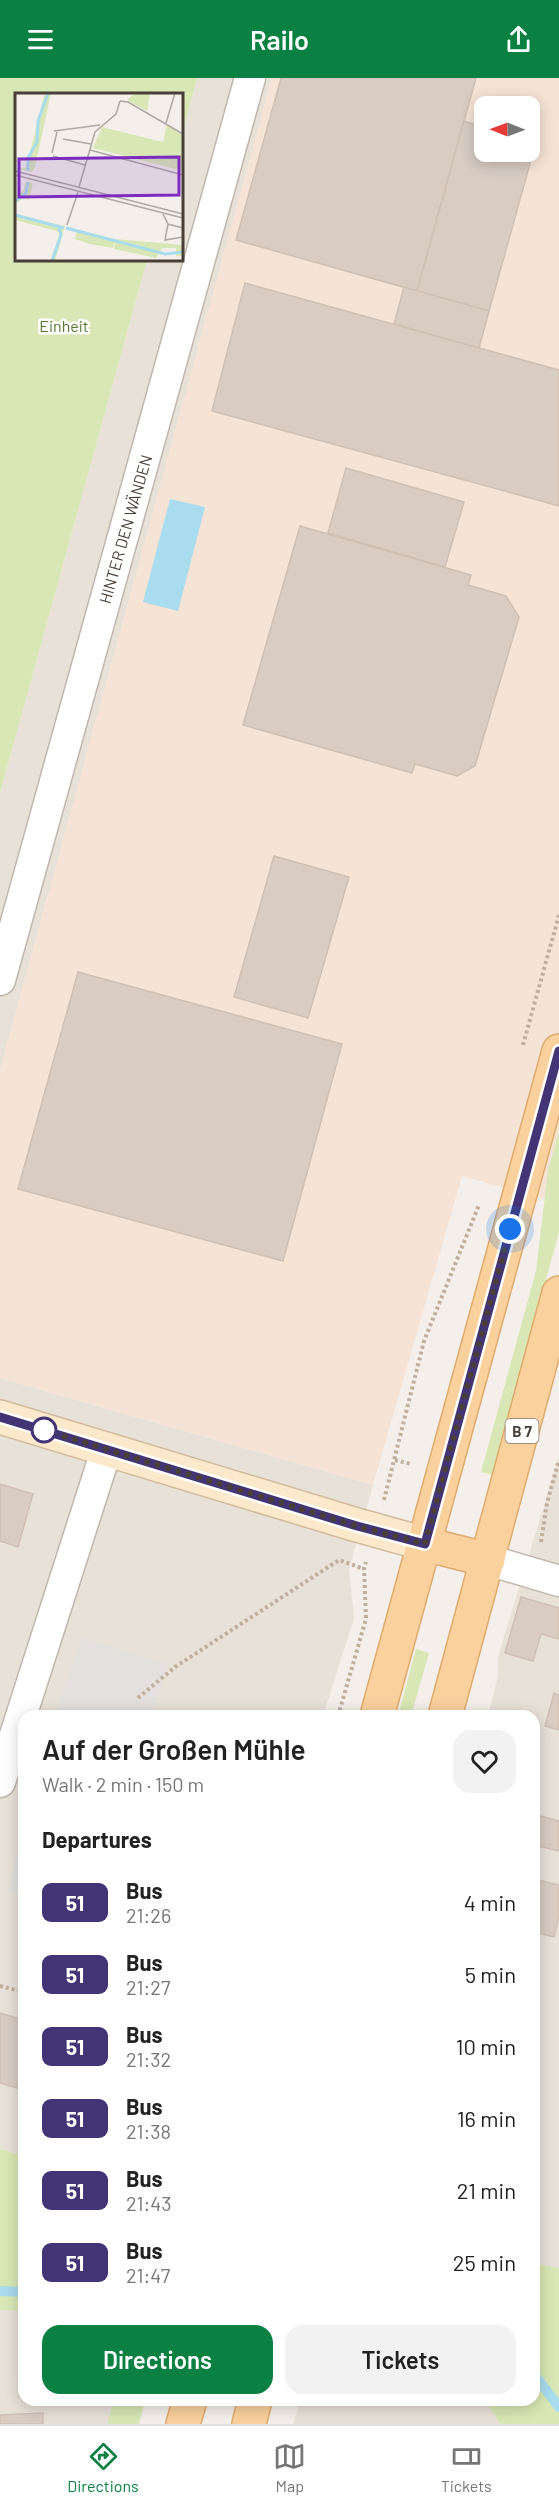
<!DOCTYPE html>
<html lang="en">
<head>
<meta charset="utf-8">
<style>
  :root { --surface:#fff; --page:#f2f2f2; --text:#222; --muted:#767676; --line:#e0e0e0; --accent:#0b8043 }
  body { margin:0; font-family:Barlow,sans-serif; background:var(--page); color:var(--text); height:100vh; display:flex; flex-direction:column; font-size:22px; white-space:nowrap }
  * { box-sizing:border-box; margin:0 }
  p { font-size:20px; color:var(--muted) }
  .icon { flex:none; width:33px; height:33px; fill:none; stroke:currentColor; stroke-width:2; stroke-linecap:round; stroke-linejoin:round }
  .map { position:relative; flex:1; overflow:hidden }
  .drawer { position:absolute; left:18px; top:1632px; width:522px; height:696px; display:flex; flex-direction:column; background:var(--surface); border-radius:18px; box-shadow:0 3px 15px #0003 }
  .drawer>* { flex:none }
  .badge { padding:0 12px; border-radius:9px; font-size:21px; line-height:39px }
  .needle { width:39px; rotate:271deg }
  .fabs { position:absolute; left:474px; top:18px; display:grid; gap:12px }
  .fabs a { display:grid; place-items:center; width:66px; height:66px; border-radius:12px; background:var(--surface); box-shadow:0 3px 15px #0003; font-size:30px }
  .you { position:absolute; width:30px; height:30px; margin:-15px; border:4px solid #fff; border-radius:50%; background:#1a73e8; box-shadow:0 0 0 9px #1a73e833 }
  .map>.badge { position:absolute; translate:-50% -50%; box-shadow:0 0 0 3px #fff }
  h2 { padding:0 24px; font-size:22px; line-height:54px }
  .round { display:grid; place-items:center; flex:none; width:63px; height:63px; border-radius:18px; background:var(--page) }
  .head { display:flex; align-items:center; justify-content:space-between; height:102px; padding:0 24px }
  h1 { font-size:28px; font-weight:600; line-height:45px }
  .primary-button { display:flex; gap:12px; margin-top:auto; padding:12px 24px }
  .primary-button a { flex:1; height:69px; border-radius:18px; background:var(--accent); color:#fff; font-size:24px; font-weight:600; line-height:69px; text-align:center }
  .primary-button a+a { background:var(--page); color:var(--text) }
  ul { padding:0; list-style:none }
  li { display:flex; align-items:center; gap:18px; height:72px; padding:0 24px }
  li div { flex:1 }
  li b { display:block; font-size:22px }
  li em { font-style:normal }
  li .badge { min-width:66px; font-weight:700; text-align:center }
  header { display:flex; justify-content:space-between; align-items:center; height:78px; padding:0 24px; background:var(--accent); color:#fff; font-size:27px; font-weight:600 }
  .tab-bar { display:flex; justify-content:space-around; align-items:center; height:84px; border-top:2px solid var(--line); background:var(--surface); font-size:16px; color:var(--muted) }
  .tab-bar a { display:grid; justify-items:center; gap:3px }
  .tab-bar .on { color:var(--accent) }
  .map>svg:first-child { display:block }
  .residential { fill:#e8e1d8 }
  .commercial { fill:#f5e3d6; fill-rule:evenodd }
  .green { fill:#d8e7b5 }
  .parking { fill:#e3e0de }
  .water { fill:#a9dcee }
  .lines { fill:none; stroke-linecap:round; stroke-linejoin:round }
  .stream { stroke:#a9dcee; stroke-width:10 }
  .building { fill:#d8ccc3; stroke:#d0c0b3; stroke-width:1.5 }
  .street-casing { stroke:#c0b6ad; stroke-width:33 }
  .secondary-casing { stroke:#d2bb9b; stroke-width:36 }
  .primary-casing { stroke:#e0ab6d; stroke-width:36 }
  .path { stroke:#c1af9e; stroke-width:4; stroke-dasharray:3 3; stroke-linecap:butt }
  .street { stroke:#fff; stroke-width:30 }
  .secondary { stroke:#fce9cc; stroke-width:33 }
  .primary { stroke:#fad19d; stroke-width:33 }
  .line-casing { stroke:#fff; stroke-width:14 }
  .line { stroke:#423475; stroke-width:9 }
  .walk { stroke:#483f38; stroke-width:6; stroke-dasharray:0 10.8 }
  .stop-dot { fill:#fff; stroke:#423475; stroke-width:3 }
  .labels { text-anchor:middle; dominant-baseline:central; stroke-width:5; stroke-linejoin:round; paint-order:stroke }
  .shield { fill:#fff; stroke:#7f7974; stroke-width:1.5 }
  .shield-label { font-size:15px; font-weight:bold; fill:#483f38 }
  .park-label { font-size:16px; fill:#55782d; stroke:#fff }
  .street-label { font-size:16px; fill:#483f38; stroke:#fff }
  .inset-river { fill:none; stroke:#a9dcee; stroke-width:3 }
  .inset-road { fill:none; stroke:#afa9a3; stroke-width:1.5 }
  .view { fill:#7b2cbf; fill-opacity:0.15; stroke:#7b2cbf; stroke-width:3 }
  .inset-edge { fill:none; stroke:#483f38; stroke-width:3 }
</style>
</head>
<body>
<header><svg class="icon" aria-label="menu" viewBox="0 0 24 24"><path d="M4 6h16M4 12h16M4 18h16"/></svg>Railo<svg class="icon" aria-label="share" viewBox="0 0 24 24"><path d="M12 15V3M7 8l5-5 5 5M5 13v7h14v-7"/></svg></header>
<div class="map">
<svg width="559" height="2346" viewBox="0 0 559 2346">
  <rect width="100%" height="100%" fill="#f4efea"/>
  <!-- residential -->
  <g class="residential">
    <polygon points="197,0 272,0 0,992 0,715 147,182 182,182 182,57"/>
    <polygon points="0,1300 373,1407 349,1491 354,1540 323,1638 24,1638 24,2078 0,2071"/>
    <polygon points="559,1378 559,2190 534,2185 534,1638 488,1638 498,1598 498,1579"/>
    <polygon points="0,2232 24,2233 24,2322 114,2322 107,2346 0,2346"/>
    <polygon points="301,2322 485,2322 500,2346 293,2346"/>
  </g>
  <!-- commercial -->
  <path class="commercial" d="M272,0h287v1125l-97,-27 -89,309 -373,-107v-308zM484,28h46v46h-46z"/>
  <!-- green -->
  <g class="green">
    <polygon points="0,0 197,0 182,57 182,16 16,16 16,182 147,182 0,715"/>
    <polygon points="559,1054 559,1154 493,1397 481,1394 536,1193 548,1093"/>
    <polygon points="416,1571 429,1575 411,1638 398,1638"/>
    <polygon points="0,2071 24,2078 24,2233 0,2232"/>
    <polygon points="534,2185 559,2190 559,2346 500,2346 485,2322 534,2322"/>
    <polygon points="114,2322 145,2322 139,2346 107,2346"/>
  </g>
  <!-- parking -->
  <g class="parking">
    <polygon points="82,1560 168,1586 151,1638 54,1638"/>
    <polygon points="21,1760 24,1761 24,1818 8,1813"/>
  </g>
  <!-- water -->
  <polygon class="water" points="170,421 205,429 178,533 143,524"/>
  <g class="lines">
    <!-- stream -->
    <g class="stream">
      <polyline points="0,2213 24,2214"/>
      <polyline points="534,2296 559,2329"/>
    </g>
  </g>
  <!-- building -->
  <g class="building">
    <polygon points="281,0 476,0 417,213 236,162"/>
    <polygon points="464,43 484,49 484,74 530,74 530,62 536,64 489,233 417,213"/>
    <polygon points="245,205 559,292 559,428 212,333"/>
    <polygon points="404,209 489,233 479,270 394,246"/>
    <polygon points="346,390 464,424 445,489 328,455"/>
    <polygon points="300,448 471,497 468,507 506,518 519,539 475,688 457,698 415,686 412,695 243,647"/>
    <polygon points="274,778 349,799 308,940 234,919"/>
    <polygon points="78,894 342,966 283,1183 18,1111"/>
    <polygon points="0,1406 33,1416 18,1469 0,1463"/>
    <polygon points="521,1519 559,1530 559,1561 541,1556 533,1583 505,1575"/>
    <polygon points="554,1615 559,1617 559,1652 545,1648"/>
    <polygon points="537,1737 559,1743 559,1773 534,1767"/>
    <polygon points="534,1801 559,1807 559,1839 554,1859 534,1854"/>
    <polygon points="0,1935 24,1942 24,2012 0,2005"/>
    <polygon points="43,2335 43,2346 0,2346 0,2337"/>
  </g>
  <g class="lines">
    <!-- street casing -->
    <g class="street-casing">
      <g id="street">
        <polyline points="0,902 250,0"/>
        <polyline points="488,1482 559,1503"/>
        <polyline points="0,1704 107,1370"/>
      </g>
    </g>
    <!-- secondary casing -->
    <g class="secondary-casing">
      <polyline id="secondary" points="0,1339 357,1447 425,1466"/>
    </g>
    <!-- primary casing -->
    <g class="primary-casing">
      <g id="primary">
        <polyline points="425,1466 488,1482"/>
        <polyline points="377,1638 559,973"/>
        <polyline points="445,1638 559,1215"/>
        <polyline points="183,2346 190,2322"/>
        <polyline points="249,2346 255,2322"/>
      </g>
    </g>
    <!-- path -->
    <g class="path">
      <polyline points="523,967 559,837"/>
      <polyline points="395,1382 411,1386"/>
      <polyline points="384,1422 424,1263 479,1127"/>
      <polyline points="541,1464 547,1425 559,1382"/>
      <polyline points="138,1620 175,1589 339,1482 364,1491"/>
      <polyline points="338,1638 366,1541 364,1491 366,1484"/>
      <polyline points="0,1908 24,1914"/>
    </g>
    <!-- street -->
    <use href="#street" class="street"/>
    <!-- secondary -->
    <use href="#secondary" class="secondary"/>
    <!-- primary -->
    <use href="#primary" class="primary"/>
  </g>
  <g class="lines">
    <!-- line casing -->
    <g class="line-casing">
      <polyline id="line" points="0,1339 357,1448 425,1466 559,973"/>
    </g>
    <!-- line -->
    <use href="#line" class="line"/>
    <!-- walk -->
    <polyline class="walk" points="44,1352 357,1448 425,1466 510,1151"/>
  </g>
  <!-- markers -->
  <circle class="stop-dot" cx="44" cy="1352" r="12"/>
  <g class="labels">
    <!-- shield labels -->
    <rect class="shield" x="505.5" y="1341" width="33" height="24" rx="4.5"/>
    <g class="shield-label">
      <text x="522" y="1353">B 7</text>
    </g>
    <!-- park labels -->
    <g class="park-label">
      <text x="64" y="247">Einheit</text>
    </g>
    <!-- street labels -->
    <g class="street-label">
      <text transform="translate(125 451) rotate(-74)">HINTER DEN WÄNDEN</text>
    </g>
  </g>
  <!-- overview -->
  <g transform="translate(15 15)">
    <rect width="168" height="168" fill="#f4efea"/>
    <path d="M30,0h6l-16,74 -3,5 -17,-4h11zM121,0h14l-3,18 -20,-11zM152,32l16,10v36l-90,-23 9,-21 61,15zM11,88l7,2 -4,17 -6,-2 -8,6v-8l8,-5zM0,121l50,12 -10,35h-4l9,-29 -45,-12zM53,134l46,12 69,6v11h-7v-8h-14l-6,10 -42,-9 1,-7 -2,6 -23,-4 -15,-5 2,-7z" fill="#d8e7b5"/>
    <path class="inset-river" d="M13,78v-13l9,-16 1,-21 10,-28M0,108l11,-8 2,-11M0,122l49,13M51,135l99,26 18,-2M37,168l9,-26 -2,-7"/>
    <path class="inset-road" d="M105,8l8,1 55,32M151,30l9,-30M39,38l46,-6M48,46l28,5M75,57l93,25M37,60l5,-21M38,63l32,9M0,78l168,43M0,82l168,43M64,94l16,-55 21,-18 4,-13M148,121l5,10 15,4M153,131l-3,16 18,-3M52,132l11,-33"/>
    <path class="view" d="M164,64v38l-160,2v-38z"/>
    <rect width="168" height="168" class="inset-edge"/>
  </g>
</svg>
<div class="fabs">
<a><svg class="needle" viewBox="-14 -14 28 28"><path d="M0-13l5 13h-10z" fill="#e53935"/><path d="M0 13l5-13h-10z" fill="#767676"/></svg></a>
</div>
<div class="you" style="left:510px;top:1151px"></div>
<section class="drawer">
<div class="head"><div><h1>Auf der Großen Mühle</h1><p>Walk · 2 min · 150 m</p></div><a class="round"><svg class="icon" aria-label="heart" viewBox="0 0 24 24"><path d="M12 20l-8-8c-3-5 5-10 8-4 3-6 11-1 8 4z"/></svg></a></div>
<h2>Departures</h2>
<ul>
<li><span class="badge" style="background:#423475;color:#fff">51</span><div><b>Bus</b><p>21:26</p></div><em>4 min</em></li>
<li><span class="badge" style="background:#423475;color:#fff">51</span><div><b>Bus</b><p>21:27</p></div><em>5 min</em></li>
<li><span class="badge" style="background:#423475;color:#fff">51</span><div><b>Bus</b><p>21:32</p></div><em>10 min</em></li>
<li><span class="badge" style="background:#423475;color:#fff">51</span><div><b>Bus</b><p>21:38</p></div><em>16 min</em></li>
<li><span class="badge" style="background:#423475;color:#fff">51</span><div><b>Bus</b><p>21:43</p></div><em>21 min</em></li>
<li><span class="badge" style="background:#423475;color:#fff">51</span><div><b>Bus</b><p>21:47</p></div><em>25 min</em></li>
</ul>
<div class="primary-button"><a>Directions</a><a>Tickets</a></div>
</section>
</div>
<nav class="tab-bar">
<a class="on"><svg class="icon" aria-label="directions" viewBox="0 0 24 24"><path d="M12 3l9 9-9 9-9-9zM9 14v-3h6M13 9l2 2-2 2"/></svg>Directions</a>
<a><svg class="icon" aria-label="map" viewBox="0 0 24 24"><path d="M3 6l6-2 6 2 6-2v14l-6 2-6-2-6 2zM9 4v14M15 6v14"/></svg>Map</a>
<a><svg class="icon" aria-label="tickets" viewBox="0 0 24 24"><path d="M3 7h18v10H3zM15 7v10"/></svg>Tickets</a>
</nav>
</body>
</html>
